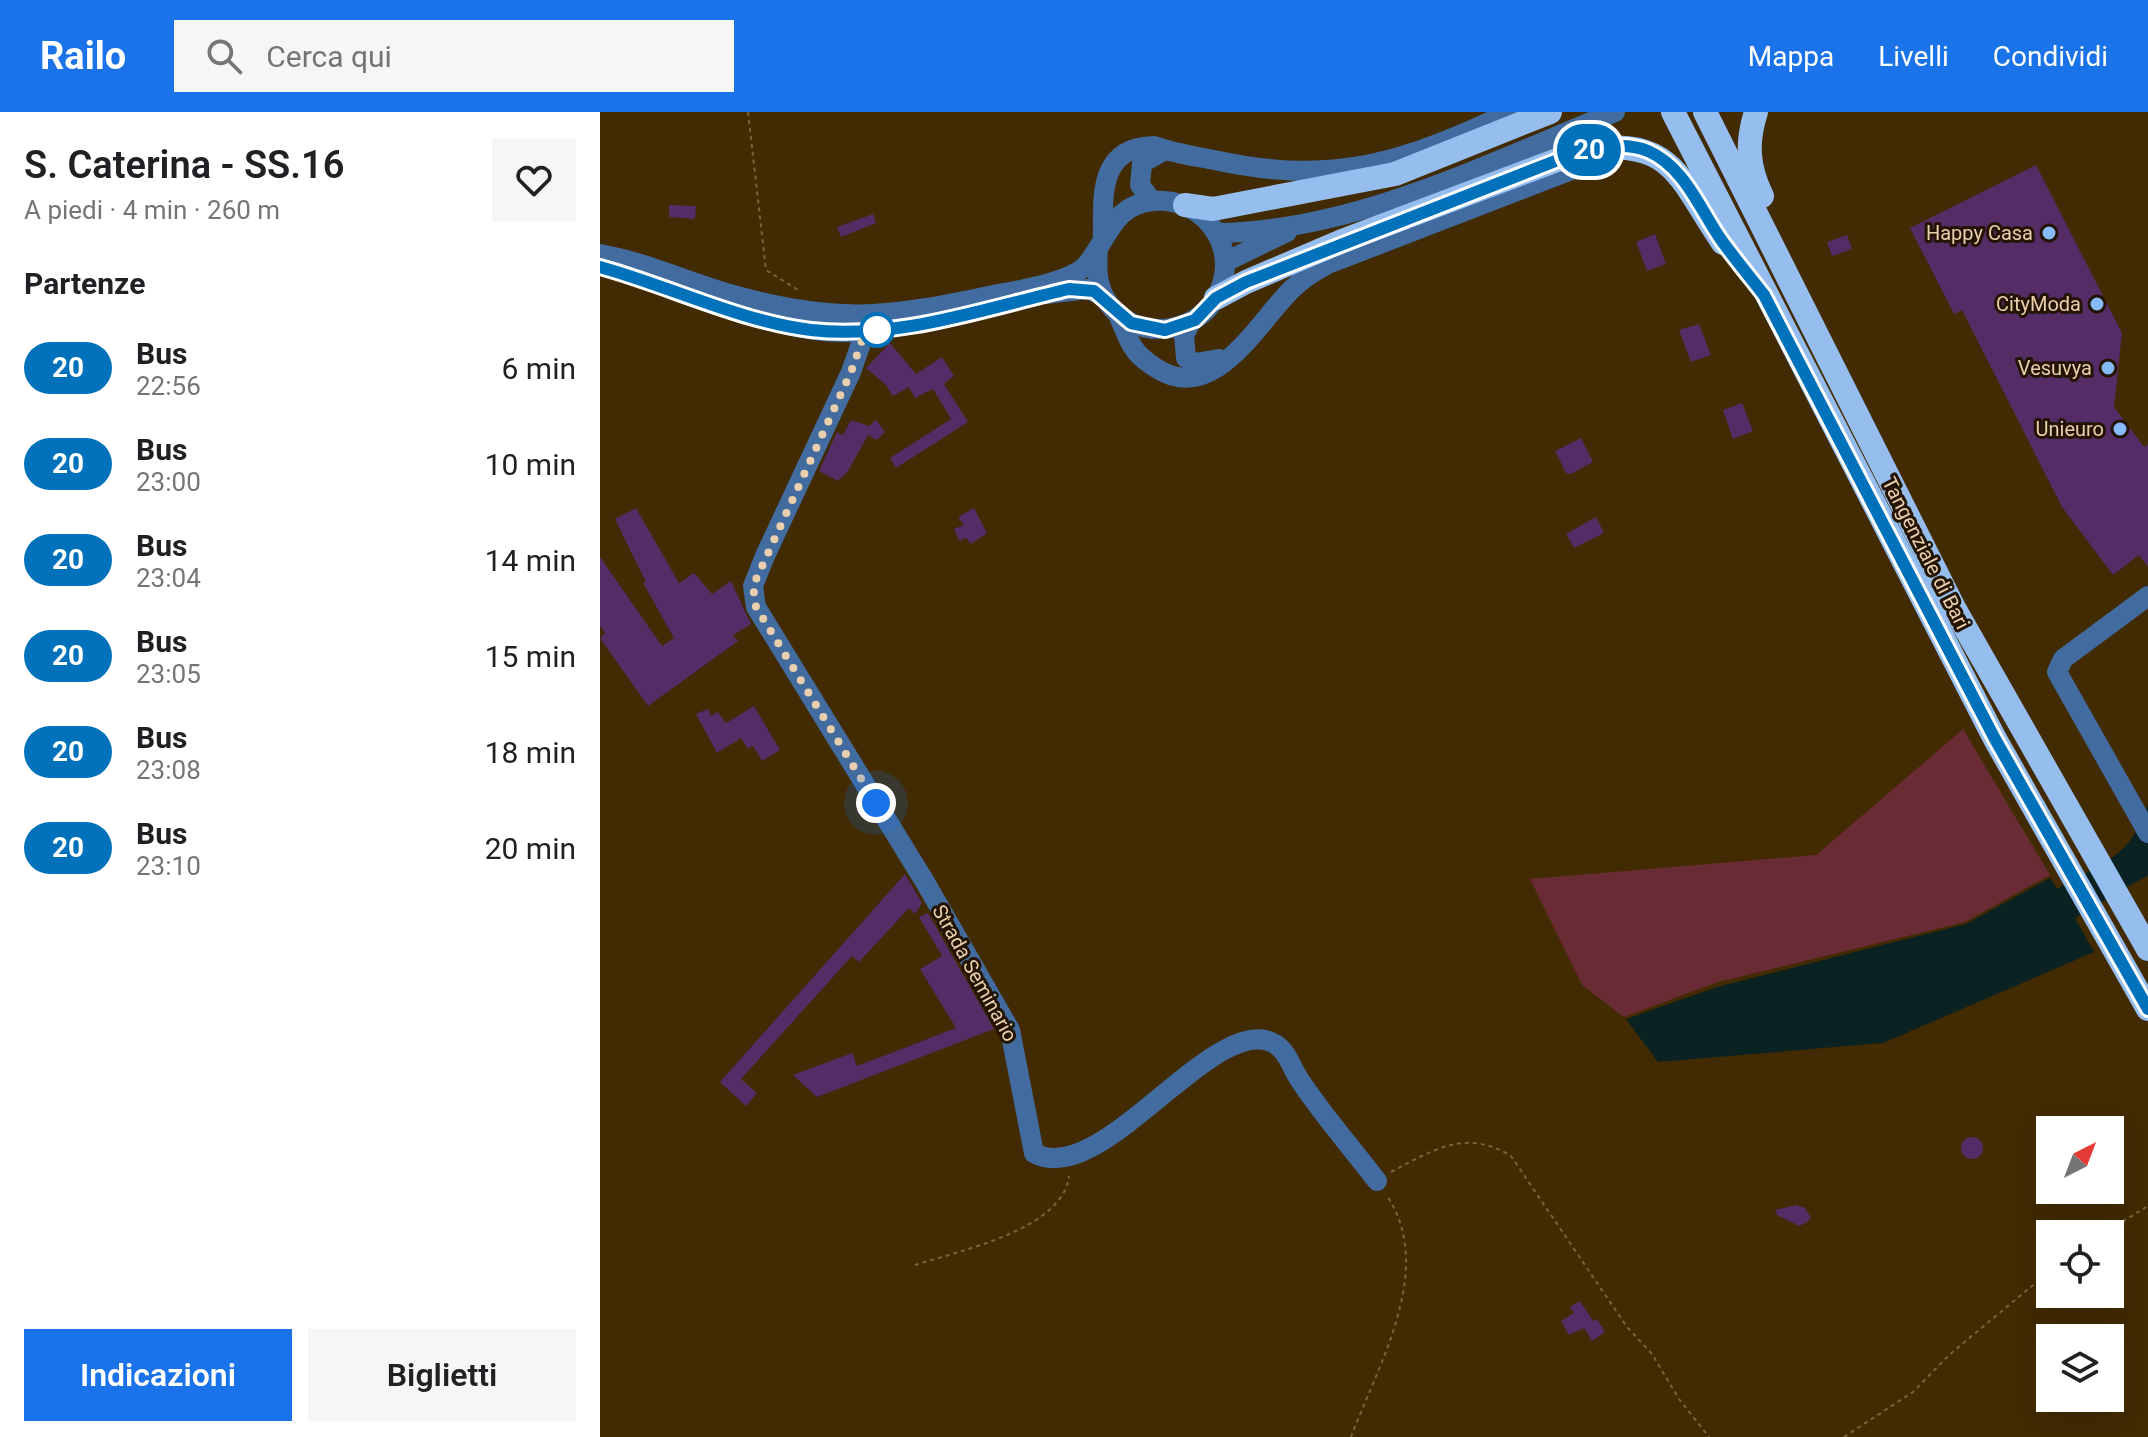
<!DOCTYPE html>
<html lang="it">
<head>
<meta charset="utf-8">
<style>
  :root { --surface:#fff; --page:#f6f6f6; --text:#202124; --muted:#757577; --accent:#1a73e8 }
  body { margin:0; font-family:Roboto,sans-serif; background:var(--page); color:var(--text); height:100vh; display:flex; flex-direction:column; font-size:30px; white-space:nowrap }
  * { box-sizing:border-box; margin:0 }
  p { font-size:26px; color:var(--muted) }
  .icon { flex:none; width:44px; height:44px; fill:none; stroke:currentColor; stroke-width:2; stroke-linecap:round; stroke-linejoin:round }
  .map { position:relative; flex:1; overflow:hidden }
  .sheet { display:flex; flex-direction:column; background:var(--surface); width:600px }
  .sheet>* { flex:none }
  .badge { padding:0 16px; border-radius:26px; font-size:28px; line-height:52px }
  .needle { width:52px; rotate:42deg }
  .fabs { position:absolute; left:1436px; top:1004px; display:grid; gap:16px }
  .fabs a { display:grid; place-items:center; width:88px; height:88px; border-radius:0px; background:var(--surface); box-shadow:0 8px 32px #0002; font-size:40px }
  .you { position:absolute; width:40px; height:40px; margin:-20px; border:6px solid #fff; border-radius:50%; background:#1a73e8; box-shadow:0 0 0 12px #1a73e833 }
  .map>.badge { position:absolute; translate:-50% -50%; box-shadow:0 0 0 4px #fff }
  h2 { padding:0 24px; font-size:30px; line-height:72px }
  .round { display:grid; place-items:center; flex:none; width:84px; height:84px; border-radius:0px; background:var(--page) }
  .head { display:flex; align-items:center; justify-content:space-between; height:136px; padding:0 24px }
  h1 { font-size:38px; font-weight:600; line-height:60px }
  .button { display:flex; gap:16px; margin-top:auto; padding:16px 24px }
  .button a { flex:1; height:92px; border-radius:0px; background:var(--accent); color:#fff; font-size:32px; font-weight:600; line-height:92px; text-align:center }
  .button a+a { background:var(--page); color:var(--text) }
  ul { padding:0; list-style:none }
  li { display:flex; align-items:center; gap:24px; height:96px; padding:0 24px }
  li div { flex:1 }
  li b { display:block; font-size:30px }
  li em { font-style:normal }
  li .badge { min-width:88px; font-weight:700; text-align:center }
  header { display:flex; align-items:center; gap:48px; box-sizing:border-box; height:112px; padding:0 40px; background:var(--accent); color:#fff }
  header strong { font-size:38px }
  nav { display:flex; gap:44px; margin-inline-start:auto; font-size:28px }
  .search { width:560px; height:72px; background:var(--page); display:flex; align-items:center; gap:20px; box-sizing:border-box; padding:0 28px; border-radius:0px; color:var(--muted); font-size:30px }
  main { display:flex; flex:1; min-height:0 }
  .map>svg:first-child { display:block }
  .green { fill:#6a2c34 }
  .water { fill:#0b2222 }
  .building { fill:#542c66 }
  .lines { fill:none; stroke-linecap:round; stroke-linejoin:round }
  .path { stroke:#7c633d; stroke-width:2; stroke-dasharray:4 4; stroke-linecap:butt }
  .minor { stroke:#426c9f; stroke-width:20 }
  .highway { stroke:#95beef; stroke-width:24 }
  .line-casing { stroke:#fff; stroke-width:18 }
  .line { stroke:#0072bc; stroke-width:12 }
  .walk { stroke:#e9cfae; stroke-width:8; stroke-dasharray:0 14.4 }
  .poi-dot { fill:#86bbfb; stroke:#231401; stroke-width:3 }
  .stop-dot { fill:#fff; stroke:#0072bc; stroke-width:4 }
  .labels { text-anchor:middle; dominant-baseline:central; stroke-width:6; stroke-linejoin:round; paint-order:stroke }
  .poi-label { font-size:20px; fill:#e9cfae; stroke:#231401; text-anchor:end }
  .street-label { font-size:20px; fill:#e9cfae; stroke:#231401 }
</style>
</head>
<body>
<header>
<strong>Railo</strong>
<div class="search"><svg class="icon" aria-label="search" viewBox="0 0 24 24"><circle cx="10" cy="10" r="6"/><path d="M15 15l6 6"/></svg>Cerca qui</div>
<nav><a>Mappa</a><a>Livelli</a><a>Condividi</a></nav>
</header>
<main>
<section class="sheet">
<div class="head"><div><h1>S. Caterina - SS.16</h1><p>A piedi · 4 min · 260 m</p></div><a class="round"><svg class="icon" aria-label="heart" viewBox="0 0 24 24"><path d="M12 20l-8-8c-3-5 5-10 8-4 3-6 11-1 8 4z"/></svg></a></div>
<h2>Partenze</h2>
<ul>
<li><span class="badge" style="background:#0072bc;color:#fff">20</span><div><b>Bus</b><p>22:56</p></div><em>6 min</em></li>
<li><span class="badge" style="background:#0072bc;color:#fff">20</span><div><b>Bus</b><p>23:00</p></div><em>10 min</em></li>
<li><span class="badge" style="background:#0072bc;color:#fff">20</span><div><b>Bus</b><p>23:04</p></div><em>14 min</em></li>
<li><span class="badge" style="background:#0072bc;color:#fff">20</span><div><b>Bus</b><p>23:05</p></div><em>15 min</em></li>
<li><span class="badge" style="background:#0072bc;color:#fff">20</span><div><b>Bus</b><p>23:08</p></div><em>18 min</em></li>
<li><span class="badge" style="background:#0072bc;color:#fff">20</span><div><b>Bus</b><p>23:10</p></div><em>20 min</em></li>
</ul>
<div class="button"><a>Indicazioni</a><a>Biglietti</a></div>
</section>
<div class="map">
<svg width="1548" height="1325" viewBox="0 0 1548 1325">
  <rect width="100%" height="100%" fill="#422a02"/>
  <!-- green -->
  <polygon class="green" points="1363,617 1450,763 1365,810 1118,870 1024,905 982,873 930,767 1216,743"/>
  <!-- water -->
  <path class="water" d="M1548,693v70l-73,43 19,34 -211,91 -225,19 -32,-43 91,-32 249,-63 84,-46 7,11c46,-26 73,-31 91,-84z"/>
  <!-- building -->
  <g class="building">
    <polygon points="1436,53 1522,221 1514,295 1544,335 1548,332 1548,455 1539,443 1513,463 1462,395 1362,198 1354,202 1310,116"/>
    <polygon points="69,93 96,94 95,107 69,105"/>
    <polygon points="273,102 276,111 241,125 237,115"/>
    <polygon points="1055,122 1066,152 1047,159 1036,130"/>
    <polygon points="1247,123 1252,137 1232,144 1227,130"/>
    <polygon points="1099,212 1111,243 1091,250 1079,218"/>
    <polygon points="290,231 316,262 342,245 354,264 344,272 368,310 296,356 290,346 351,307 333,277 315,286 309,275 293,284 285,272 266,256"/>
    <polygon points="1142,291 1153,319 1133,327 1123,298"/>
    <polygon points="251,308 269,314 276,308 285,320 277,328 268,323 248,359 238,369 219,359 237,320 243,323"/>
    <polygon points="981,326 993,350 971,362 966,361 955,339"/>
    <polygon points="36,396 79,471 94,461 112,482 131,469 151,512 133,523 138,529 48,594 0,526 5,521 0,514 0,445 62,534 74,526 43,471 46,470 15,407"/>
    <polygon points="374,396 387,421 371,432 366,426 359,429 354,417 364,413 358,405"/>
    <polygon points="996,405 1004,421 974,436 966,422"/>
    <polygon points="154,594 180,638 162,649 153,634 148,637 141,626 117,641 96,602 108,597 111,604 118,600 126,611"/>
    <polygon points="305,762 322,791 315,802 309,796 259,850 252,844 141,967 157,981 146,994 120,970"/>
    <polygon points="328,801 394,917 217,985 193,963 252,941 257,954 356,916 320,857 342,844 319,805"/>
    <circle cx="1372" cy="1036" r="11"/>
    <polygon points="1196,1093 1205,1096 1211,1106 1207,1110 1199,1114 1177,1103 1175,1098"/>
    <polygon points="980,1189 993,1209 997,1207 1005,1220 992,1229 984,1216 969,1223 961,1209 974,1201 970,1195"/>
  </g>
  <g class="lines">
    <!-- path -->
    <g class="path">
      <polyline points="148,0 166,158 198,178"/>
      <path d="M791,1060c42,-22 75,-44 120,-16l116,171 25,27 27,45 30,38"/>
      <polyline points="1502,1122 1548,1094"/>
      <path d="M315,1153c43,-14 148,-35 154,-89"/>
      <path d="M751,1325c27,-72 85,-168 36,-241"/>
      <polyline points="1244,1325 1313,1280 1349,1243 1450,1159"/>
    </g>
    <!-- minor -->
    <g class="minor">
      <polyline points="552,89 540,73 542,51 565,38"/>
      <path d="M617,121c138,-2 272,-70 398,-121"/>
      <path d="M503,124c0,-39 -5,-89 51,-90 19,7 40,10 60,14 121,26 188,3 297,-48"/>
      <path d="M0,142c46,8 89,29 133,41 101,28 151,23 251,2 23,-5 49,-8 72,-16 9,-3 25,-9 31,-17 22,-26 26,-60 67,-63 45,-4 82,39 68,83 -16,53 -92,62 -118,12 -8,-16 -7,-32 -6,-48"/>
      <polyline points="625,150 687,120"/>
      <polyline points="446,182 488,177 504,184"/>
      <path d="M107,189c54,19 113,38 171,29"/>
      <path d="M517,201c6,11 9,24 16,34 5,9 14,15 23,21 58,38 101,-45 136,-79 10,-10 23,-18 36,-25l254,-98"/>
      <polyline points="591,210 584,223 586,246 594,251 619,247"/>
      <path d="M265,220l-14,40 -86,184 -12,30 3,21 169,275 85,148 24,123c67,38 182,-145 241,-109 13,8 16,23 24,35 23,35 52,68 78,102"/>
      <polyline points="1548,484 1463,547 1457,560 1548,721"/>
    </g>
    <!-- highway -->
    <g class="highway">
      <polyline points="1073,0 1395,627 1548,897"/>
      <polyline points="1105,0 1354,496 1548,837"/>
      <path d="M1156,0c-10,31 -8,56 6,84"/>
      <polyline points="585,93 613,97 795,62 950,0"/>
      <path d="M616,186l30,-16 96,-41 239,-90c92,-16 97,26 142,92"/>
    </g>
  </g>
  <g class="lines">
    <!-- line casing -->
    <g class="line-casing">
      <path id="line" d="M0,155c69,19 139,54 211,63 86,10 175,-22 258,-41l25,2 37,32 34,7 30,-10 21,-22 30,-16 335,-131c21,-4 46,-9 67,0 37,16 52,59 74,90 13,18 28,36 42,54l231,444 153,270"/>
    </g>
    <!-- line -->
    <use href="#line" class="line"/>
    <!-- walk -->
    <polyline class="walk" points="276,691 156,495 153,474 251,260 265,220 277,218"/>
  </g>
  <!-- markers -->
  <g class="poi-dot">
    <circle cx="1449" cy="121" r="8"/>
    <circle cx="1497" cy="192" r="8"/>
    <circle cx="1508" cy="256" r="8"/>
    <circle cx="1520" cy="317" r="8"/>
  </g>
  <circle class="stop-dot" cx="277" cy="218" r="16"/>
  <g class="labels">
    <!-- poi labels -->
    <g class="poi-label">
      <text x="1433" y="121">Happy Casa</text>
      <text x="1481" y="192">CityModa</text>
      <text x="1492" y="256">Vesuvya</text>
      <text x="1504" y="317">Unieuro</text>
    </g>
    <!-- street labels -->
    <g class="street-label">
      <text transform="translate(1326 441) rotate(63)">Tangenziale di Bari</text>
      <text transform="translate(375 861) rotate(61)">Strada Seminario</text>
    </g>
  </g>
</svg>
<div class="fabs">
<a><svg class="needle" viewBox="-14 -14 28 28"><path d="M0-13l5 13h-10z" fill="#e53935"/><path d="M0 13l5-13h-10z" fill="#757577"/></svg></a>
<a><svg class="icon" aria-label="locate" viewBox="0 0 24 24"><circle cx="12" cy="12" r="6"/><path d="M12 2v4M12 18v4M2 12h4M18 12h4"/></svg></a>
<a><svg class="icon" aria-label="layers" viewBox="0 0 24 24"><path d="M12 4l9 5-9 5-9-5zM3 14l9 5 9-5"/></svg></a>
</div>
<div class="you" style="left:276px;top:691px"></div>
<b class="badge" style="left:989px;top:38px;background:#0072bc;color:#fff">20</b>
</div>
</main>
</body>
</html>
